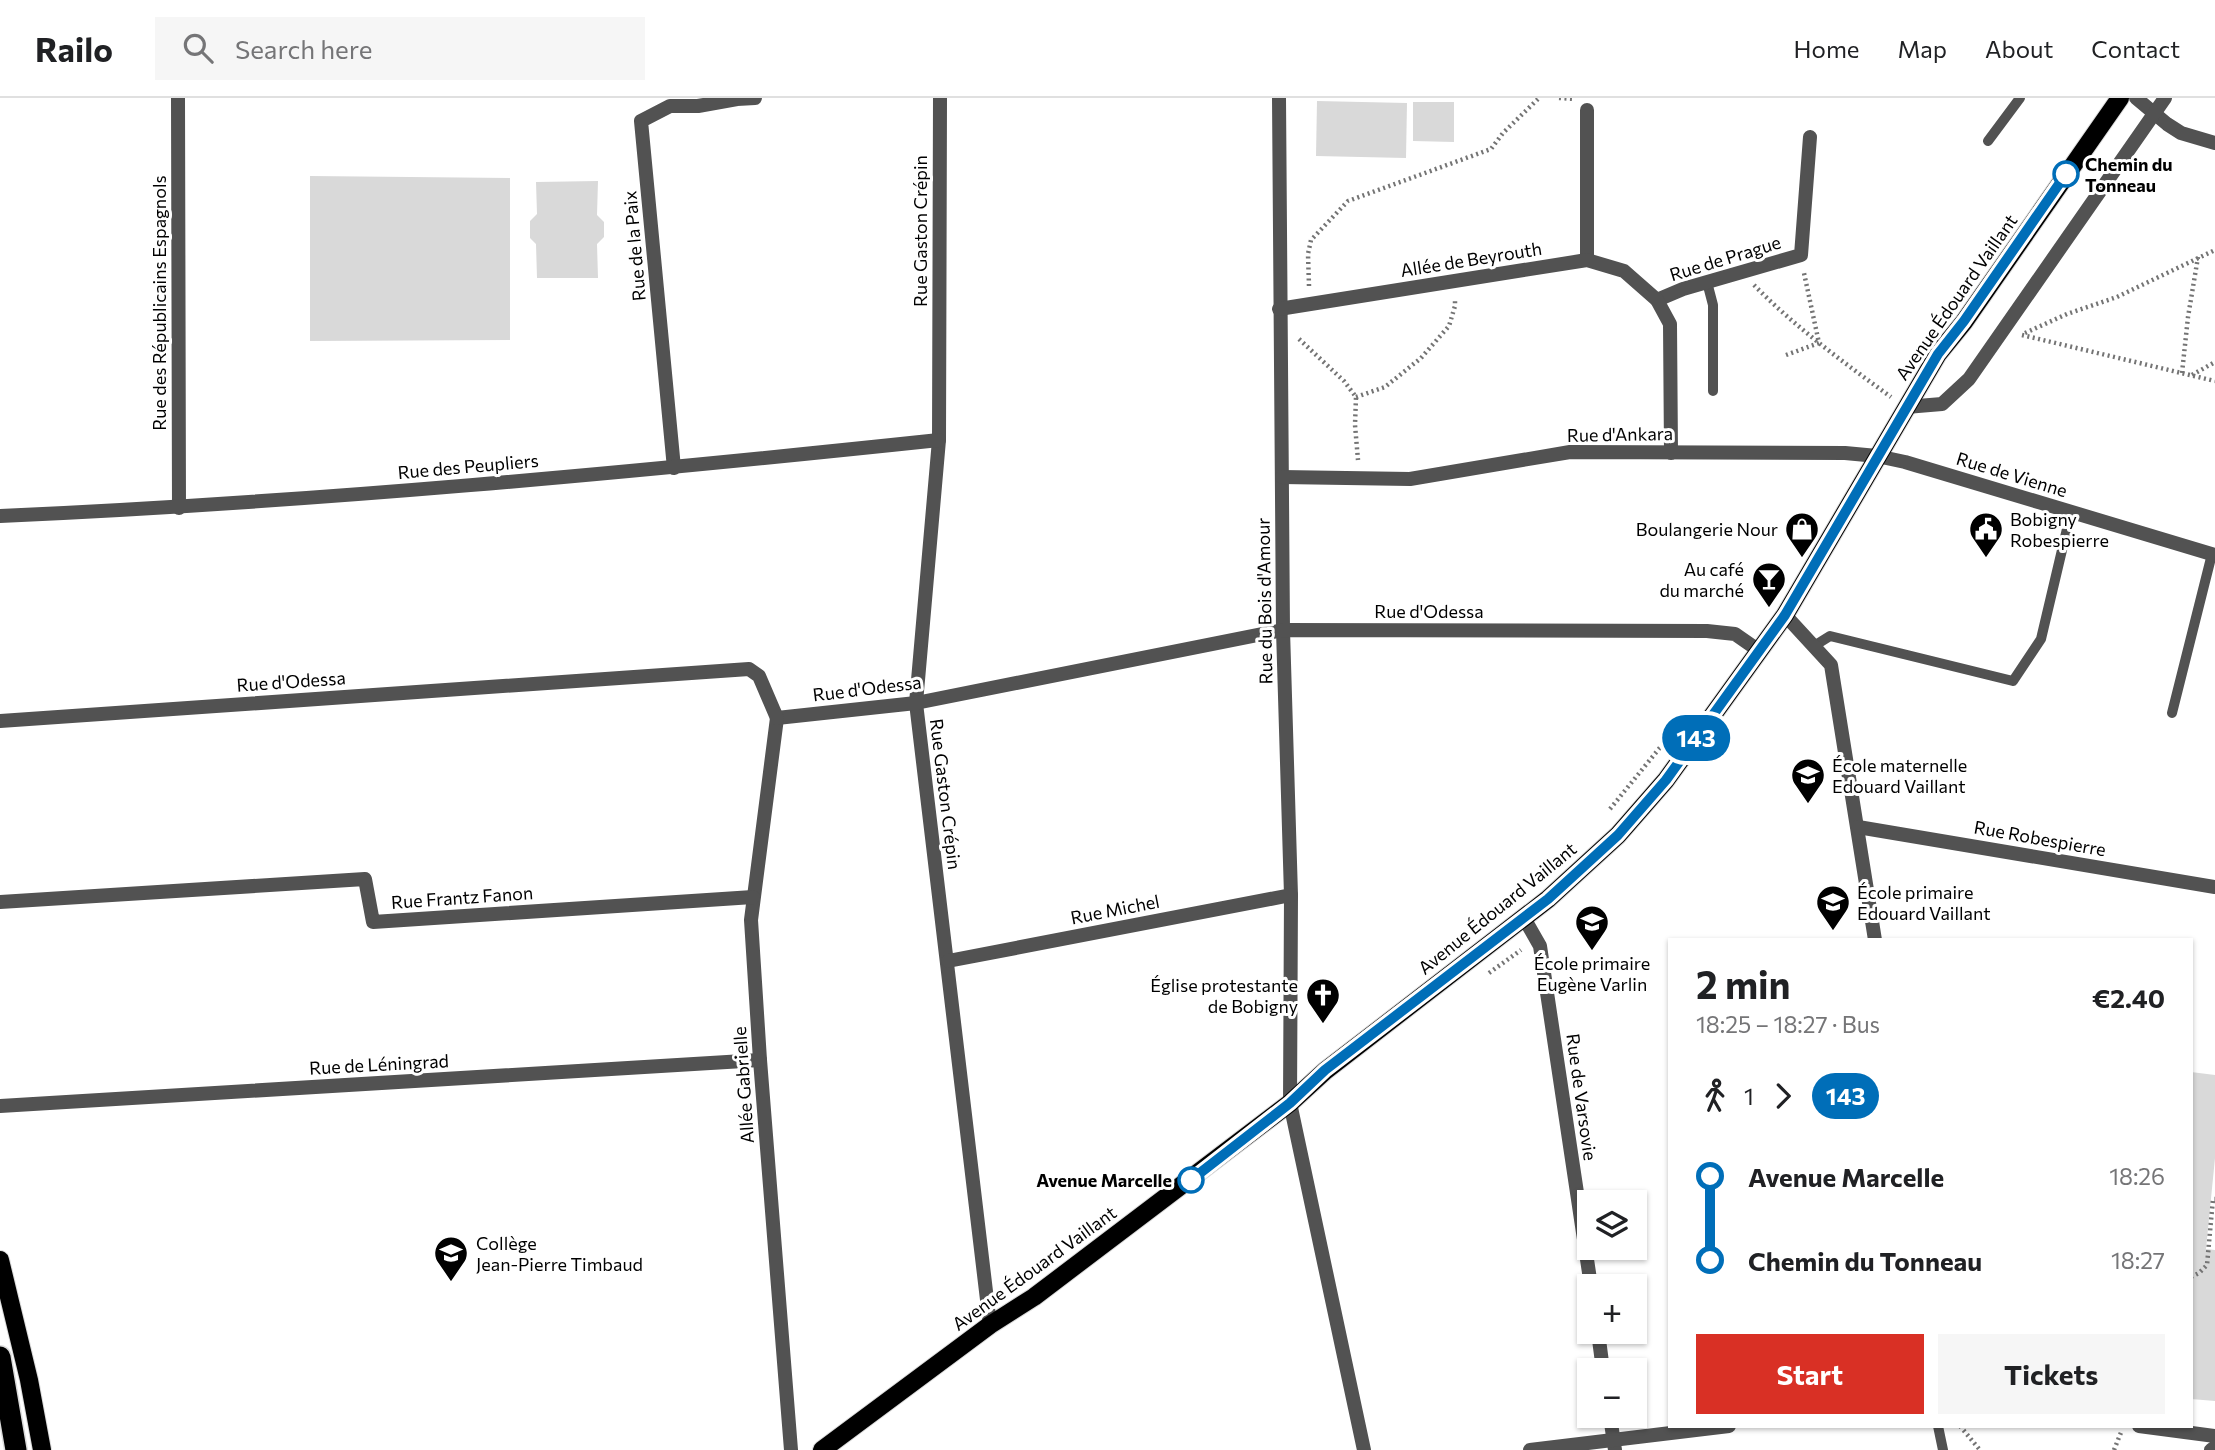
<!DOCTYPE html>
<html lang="en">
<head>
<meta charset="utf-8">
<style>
  :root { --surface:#fff; --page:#f6f6f6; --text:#202124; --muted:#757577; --line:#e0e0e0; --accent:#d93025 }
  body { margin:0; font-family:Commissioner,sans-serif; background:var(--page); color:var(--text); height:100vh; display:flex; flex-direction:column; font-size:26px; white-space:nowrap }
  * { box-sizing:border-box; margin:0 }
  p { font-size:23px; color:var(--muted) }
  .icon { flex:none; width:38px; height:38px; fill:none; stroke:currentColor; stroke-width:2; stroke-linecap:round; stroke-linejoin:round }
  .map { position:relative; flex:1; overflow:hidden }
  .details { position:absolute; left:1668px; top:840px; width:525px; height:490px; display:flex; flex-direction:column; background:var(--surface); border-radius:0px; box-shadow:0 2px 5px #0004 }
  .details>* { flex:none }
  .badge { padding:0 14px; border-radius:23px; font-size:24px; line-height:46px }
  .buttons { position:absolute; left:1577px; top:1092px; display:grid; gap:14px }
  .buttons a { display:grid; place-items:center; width:70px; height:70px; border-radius:0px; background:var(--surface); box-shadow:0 2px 5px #0004; font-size:35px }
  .map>.badge { position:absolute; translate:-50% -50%; box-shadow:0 0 0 4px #fff }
  .legs { display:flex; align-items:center; gap:10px; height:77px; padding:0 28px; font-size:23px }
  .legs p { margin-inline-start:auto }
  .headline { display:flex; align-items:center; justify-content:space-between; height:119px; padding:0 28px }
  h1 { font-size:38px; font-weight:700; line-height:52px }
  .button { display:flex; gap:14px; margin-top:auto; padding:14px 28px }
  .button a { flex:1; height:80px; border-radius:0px; background:var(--accent); color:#fff; font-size:28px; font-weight:700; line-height:80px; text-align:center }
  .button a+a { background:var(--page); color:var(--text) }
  ul { padding:0 28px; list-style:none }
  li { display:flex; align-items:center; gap:24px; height:84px; font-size:26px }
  li i { display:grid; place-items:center; width:10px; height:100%; margin:0 9px; background:currentColor }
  li i::after { content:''; width:18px; height:18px; margin:-9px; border:5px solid; border-radius:50%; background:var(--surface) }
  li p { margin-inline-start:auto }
  li:first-child i { background:linear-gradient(#0000 50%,currentColor 0) }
  li:last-child i { background:linear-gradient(currentColor 50%,#0000 0) }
  header { display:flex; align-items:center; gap:42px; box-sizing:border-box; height:98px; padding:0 35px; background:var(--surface); border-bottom:2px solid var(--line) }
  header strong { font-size:33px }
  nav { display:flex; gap:38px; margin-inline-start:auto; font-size:24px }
  .search { width:490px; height:63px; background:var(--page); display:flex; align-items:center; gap:18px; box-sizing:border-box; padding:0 24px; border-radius:0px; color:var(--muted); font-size:26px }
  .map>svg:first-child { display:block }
  .green { fill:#d9d9d9 }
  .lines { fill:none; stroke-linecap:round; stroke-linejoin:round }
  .primary-casing { stroke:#dbdbdb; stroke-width:20 }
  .highway-casing { stroke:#dbdbdb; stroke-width:24 }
  .path { stroke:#747474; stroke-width:4.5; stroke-dasharray:2 3.5; stroke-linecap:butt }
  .lane { stroke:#525252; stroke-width:10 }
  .street { stroke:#525252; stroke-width:14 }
  .primary { stroke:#000; stroke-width:18 }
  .highway { stroke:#000; stroke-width:21 }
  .line-1-casing { stroke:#fff; stroke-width:16 }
  .line-1 { stroke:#006eb8; stroke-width:10 }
  .stop-1-dot { fill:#fff; stroke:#006eb8; stroke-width:3.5 }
  .labels { text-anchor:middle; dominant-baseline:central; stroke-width:6; stroke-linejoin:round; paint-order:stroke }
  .stop-label { font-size:18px; font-weight:bold; fill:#000; stroke:#fff; text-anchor:start }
  .street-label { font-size:18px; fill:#000; stroke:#fff }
  .poi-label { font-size:18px; fill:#000; stroke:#fff; text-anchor:start }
</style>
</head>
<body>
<header>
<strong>Railo</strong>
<div class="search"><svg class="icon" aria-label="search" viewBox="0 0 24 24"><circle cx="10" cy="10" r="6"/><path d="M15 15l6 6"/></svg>Search here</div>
<nav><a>Home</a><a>Map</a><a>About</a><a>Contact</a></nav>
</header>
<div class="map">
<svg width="2215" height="1352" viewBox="0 0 2215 1352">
  <rect width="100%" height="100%" fill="#fff"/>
  <!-- green -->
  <g class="green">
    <polygon points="1317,3 1407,5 1406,60 1316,58"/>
    <polygon points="1413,4 1454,4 1454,44 1413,43"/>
    <polygon points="310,78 510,80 510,242 310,243"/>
    <polygon points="598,83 597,117 604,124 604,139 597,146 598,180 537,180 536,146 530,140 530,123 537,116 536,84"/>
    <polygon points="2191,974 2215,977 2215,1060 2206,1151 2215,1152 2215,1303 2191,1301"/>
  </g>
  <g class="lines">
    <!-- primary casing -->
    <g class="primary-casing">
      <g id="primary">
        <polyline points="0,1162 29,1282 42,1352"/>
        <polyline points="822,1352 990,1227 1034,1199 1290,1005 1325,973 1548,801 1618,737 1666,682 1785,517 1938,256 1964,224 2120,0"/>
      </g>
    </g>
    <!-- highway casing -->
    <g class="highway-casing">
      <polyline id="highway" points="0,1259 16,1352"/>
    </g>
    <!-- path -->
    <g class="path">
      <polyline points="1559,0 1575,1"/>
      <path d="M1754,187c41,42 89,77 137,112"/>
      <polyline points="1309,188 1308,156 1311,142 1348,103 1491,51 1503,35 1539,0"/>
      <polyline points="2025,235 2067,216 2117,199 2215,152"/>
      <polyline points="2022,237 2215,283"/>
      <polyline points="1299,241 1344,283 1356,299 1355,327 1358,362"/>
      <polyline points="1786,257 1819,245 1804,175"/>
      <polyline points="2182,275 2188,219 2198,159"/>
      <polyline points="2192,277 2215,264"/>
      <polyline points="1356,299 1385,289 1421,260 1449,228 1455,208 1455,201"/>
      <polyline points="1610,711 1671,636"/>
      <polyline points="1489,875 1521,852"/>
      <polyline points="2191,1179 2199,1175 2207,1167 2213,1101 2215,1101"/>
      <polyline points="1960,1328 1980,1352"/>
      <polyline points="2114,1352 2122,1332"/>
    </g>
    <!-- lane -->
    <g class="lane">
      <polyline points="1988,43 2020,0"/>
      <polyline points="1707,184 1713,207 1713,293"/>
      <polyline points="1814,548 1830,538 2013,583 2041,541 2071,414"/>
      <polyline points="2172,615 2212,456"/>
      <polyline points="1938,1328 1943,1352"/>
    </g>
    <!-- street -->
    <g class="street">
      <polyline points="178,0 179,410"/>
      <polyline points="940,0 939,342 916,605 990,1227"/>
      <polyline points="1279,0 1283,532 1291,797 1290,1005 1364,1352"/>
      <polyline points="2136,0 2167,26 2181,35 2215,45"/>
      <polyline points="1587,12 1587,162"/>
      <polyline points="1657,202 1683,191 1801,157 1810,39"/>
      <polyline points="1279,211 1587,162 1624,173 1657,202 1670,226 1671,355"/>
      <polyline points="1906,309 1942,306 1969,281 2165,0"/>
      <polyline points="674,370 641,23 670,8 698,8 737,1 755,0"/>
      <polyline points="1282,379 1410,381 1570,354 1845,355 1877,358 1905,364 2215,457"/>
      <path d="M0,418c314,-14 627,-43 939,-76"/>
      <polyline points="1785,517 1831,567 1875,842"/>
      <polyline points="777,620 916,605 1283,532 1707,533 1735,536 1758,552"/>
      <polyline points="777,620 751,822 760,962 791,1352"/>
      <polyline points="0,623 749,571 759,578 777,620"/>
      <polyline points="1858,729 2215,789"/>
      <polyline points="0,804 365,781 373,824 753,799"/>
      <polyline points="1524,820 1540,848 1591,1188"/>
      <polyline points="948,863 1291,797"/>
      <polyline points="0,1008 760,962"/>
      <polyline points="1598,1234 1603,1272"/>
      <polyline points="1610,1318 1615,1352"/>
      <polyline points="2139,1328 2215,1338"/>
      <polyline points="1530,1352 1729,1328"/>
      <polyline points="2211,1352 2215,1349"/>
    </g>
    <!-- primary -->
    <use href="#primary" class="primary"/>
    <!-- highway -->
    <use href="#highway" class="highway"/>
  </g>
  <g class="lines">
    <!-- line-1 casing -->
    <g class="line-1-casing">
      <polyline id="line-1" points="1191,1082 1290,1005 1325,972 1548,801 1618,737 1666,682 1785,517 1938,256 1964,223 2066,76"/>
    </g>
    <!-- line-1 -->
    <use href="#line-1" class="line-1"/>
  </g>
  <!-- icons -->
  <defs>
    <g id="shop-pin" transform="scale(1.75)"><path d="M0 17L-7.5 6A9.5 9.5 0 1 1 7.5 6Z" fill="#000" stroke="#fff"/><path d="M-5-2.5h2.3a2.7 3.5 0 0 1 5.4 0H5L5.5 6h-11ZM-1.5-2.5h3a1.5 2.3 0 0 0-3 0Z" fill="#fff"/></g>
    <g id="civic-pin" transform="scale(1.75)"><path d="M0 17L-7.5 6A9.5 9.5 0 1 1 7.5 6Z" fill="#000" stroke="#fff"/><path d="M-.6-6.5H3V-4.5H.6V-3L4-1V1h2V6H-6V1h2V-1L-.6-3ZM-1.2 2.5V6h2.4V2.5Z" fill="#fff"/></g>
    <g id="bar-pin" transform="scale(1.75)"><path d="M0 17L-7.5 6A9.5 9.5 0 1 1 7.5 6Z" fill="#000" stroke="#fff"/><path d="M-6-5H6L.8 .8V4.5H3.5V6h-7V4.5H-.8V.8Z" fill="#fff"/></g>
    <g id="school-pin" transform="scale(1.75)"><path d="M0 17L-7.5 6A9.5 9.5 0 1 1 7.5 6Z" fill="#000" stroke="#fff"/><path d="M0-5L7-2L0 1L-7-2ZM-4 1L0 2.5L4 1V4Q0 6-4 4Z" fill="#fff"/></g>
    <g id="church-pin" transform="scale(1.75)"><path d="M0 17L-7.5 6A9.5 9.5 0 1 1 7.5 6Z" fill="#000" stroke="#fff"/><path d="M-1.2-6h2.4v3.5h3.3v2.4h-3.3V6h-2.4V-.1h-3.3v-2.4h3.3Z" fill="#fff"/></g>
  </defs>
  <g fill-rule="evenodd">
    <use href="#shop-pin" x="1802" y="431"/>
    <use href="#civic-pin" x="1986" y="431"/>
    <use href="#bar-pin" x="1769" y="481"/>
    <use href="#school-pin" x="1808" y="677"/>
    <use href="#school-pin" x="1833" y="804"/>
    <use href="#school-pin" x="1592" y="824"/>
    <use href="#church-pin" x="1323" y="897"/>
    <use href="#school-pin" x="451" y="1155"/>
  </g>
  <!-- markers -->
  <g class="stop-1-dot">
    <circle cx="2066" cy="76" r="12"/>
    <circle cx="1191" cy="1082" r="12"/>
  </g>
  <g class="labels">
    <!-- stop labels -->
    <g class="stop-label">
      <text x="2085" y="66">Chemin du<tspan x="2085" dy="21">Tonneau</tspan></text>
      <text x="1172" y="1082" text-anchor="end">Avenue Marcelle</text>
    </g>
    <!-- street labels -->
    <g class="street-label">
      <text transform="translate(920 133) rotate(-90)">Rue Gaston Crépin</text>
      <text transform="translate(634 148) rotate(-95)">Rue de la Paix</text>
      <text transform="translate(1725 160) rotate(-17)">Rue de Prague</text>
      <text transform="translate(1471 161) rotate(-9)">Allée de Beyrouth</text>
      <text transform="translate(1956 199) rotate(-55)">Avenue Édouard Vaillant</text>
      <text transform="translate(159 205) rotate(-90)">Rue des Républicains Espagnols</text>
      <text transform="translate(1620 336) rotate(-1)">Rue d'Ankara</text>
      <text transform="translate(468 368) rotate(-5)">Rue des Peupliers</text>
      <text transform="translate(2012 376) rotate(17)">Rue de Vienne</text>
      <text transform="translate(1264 503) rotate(-91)">Rue du Bois d'Amour</text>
      <text x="1429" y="513">Rue d'Odessa</text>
      <text transform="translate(291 583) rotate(-4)">Rue d'Odessa</text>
      <text transform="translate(867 590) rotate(-7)">Rue d'Odessa</text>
      <text transform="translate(946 696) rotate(83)">Rue Gaston Crépin</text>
      <text transform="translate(2040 740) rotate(10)">Rue Robespierre</text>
      <text transform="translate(462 799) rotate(-4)">Rue Frantz Fanon</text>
      <text transform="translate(1497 810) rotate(-39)">Avenue Édouard Vaillant</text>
      <text transform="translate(1115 811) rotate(-11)">Rue Michel</text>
      <text transform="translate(379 966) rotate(-3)">Rue de Léningrad</text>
      <text transform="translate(743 987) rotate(-94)">Allée Gabrielle</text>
      <text transform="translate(1582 999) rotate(82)">Rue de Varsovie</text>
      <text transform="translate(1034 1170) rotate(-36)">Avenue Édouard Vaillant</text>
    </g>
    <!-- poi labels -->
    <g class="poi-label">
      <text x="2010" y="421">Bobigny<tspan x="2010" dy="21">Robespierre</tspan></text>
      <text x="1778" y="431" text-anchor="end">Boulangerie Nour</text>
      <text x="1744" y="471" text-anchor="end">Au café<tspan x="1744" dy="21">du marché</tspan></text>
      <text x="1832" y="667">École maternelle<tspan x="1832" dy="21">Edouard Vaillant</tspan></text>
      <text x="1857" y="794">École primaire<tspan x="1857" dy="21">Edouard Vaillant</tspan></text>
      <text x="1592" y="865" text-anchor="middle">École primaire<tspan x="1592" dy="21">Eugène Varlin</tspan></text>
      <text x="1298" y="887" text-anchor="end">Église protestante<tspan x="1298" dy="21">de Bobigny</tspan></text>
      <text x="476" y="1145">Collège<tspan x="476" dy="21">Jean-Pierre Timbaud</tspan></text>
    </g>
  </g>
</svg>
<div class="buttons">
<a><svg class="icon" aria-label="layers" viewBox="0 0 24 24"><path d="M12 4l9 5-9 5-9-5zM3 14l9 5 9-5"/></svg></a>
<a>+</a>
<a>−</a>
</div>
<b class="badge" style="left:1696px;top:640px;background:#006eb8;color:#fff">143</b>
<section class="details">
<div class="headline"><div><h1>2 min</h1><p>18:25 – 18:27 · Bus</p></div><b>€2.40</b></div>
<div class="legs"><svg class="icon" aria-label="walk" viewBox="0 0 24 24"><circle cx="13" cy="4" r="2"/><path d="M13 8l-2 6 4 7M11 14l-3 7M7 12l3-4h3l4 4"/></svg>1<svg class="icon" aria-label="forward" viewBox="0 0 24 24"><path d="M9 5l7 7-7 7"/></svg><b class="badge" style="background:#006eb8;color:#fff">143</b></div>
<ul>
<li><i style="color:#006eb8"></i><b>Avenue Marcelle</b><p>18:26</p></li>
<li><i style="color:#006eb8"></i><b>Chemin du Tonneau</b><p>18:27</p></li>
</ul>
<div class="button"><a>Start</a><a>Tickets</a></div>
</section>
</div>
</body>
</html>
